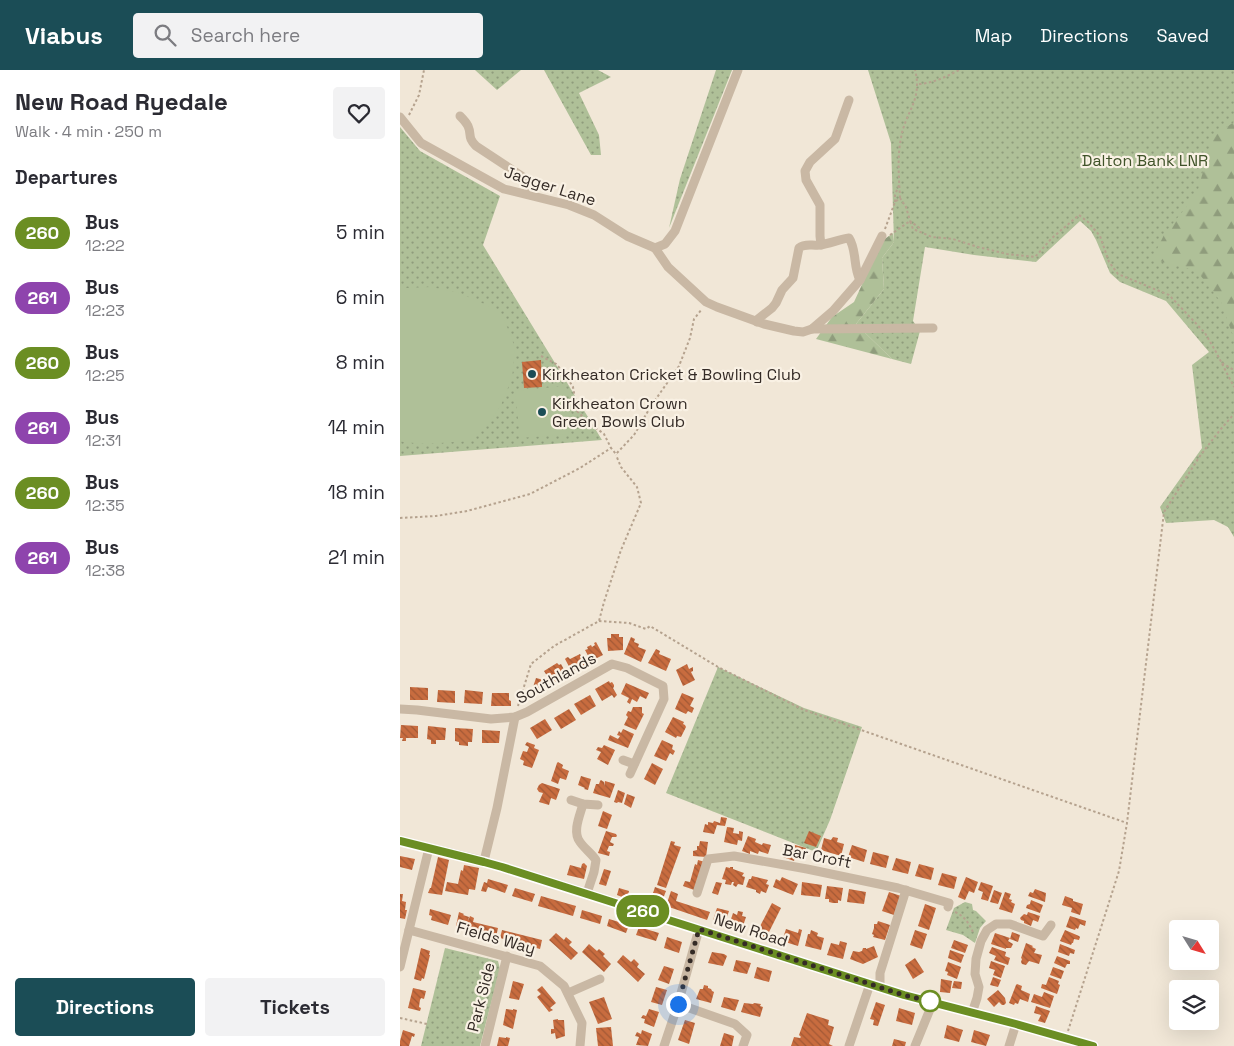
<!DOCTYPE html>
<html lang="en">
<head>
<meta charset="utf-8">
<style>
  :root { --surface:#fff; --page:#f2f2f3; --text:#2b2b33; --muted:#7c7c81; --accent:#1b4d56 }
  body { margin:0; font-family:"Space Grotesk",sans-serif; background:var(--page); color:var(--text); height:100vh; display:flex; flex-direction:column; font-size:19px; white-space:nowrap }
  * { box-sizing:border-box; margin:0 }
  p { font-size:16px; color:var(--muted) }
  .icon { flex:none; width:28px; height:28px; fill:none; stroke:currentColor; stroke-width:2; stroke-linecap:round; stroke-linejoin:round }
  .map { position:relative; flex:1; overflow:hidden }
  .details { display:flex; flex-direction:column; background:var(--surface); width:400px }
  .details>* { flex:none }
  .badge { padding:0 10px; border-radius:16px; font-size:18px; line-height:32px }
  .needle { width:32px; rotate:127deg }
  .tools { position:absolute; left:769px; top:850px; display:grid; gap:10px }
  .tools a { display:grid; place-items:center; width:50px; height:50px; border-radius:5px; background:var(--surface); box-shadow:0 5px 20px #0002; font-size:25px }
  .you { position:absolute; width:25px; height:25px; margin:-12px; border:4px solid #fff; border-radius:50%; background:#1a73e8; box-shadow:0 0 0 8px #1a73e833 }
  .map>.badge { position:absolute; translate:-50% -50%; box-shadow:0 0 0 2px #fff }
  h2 { padding:0 15px; font-size:19px; line-height:45px }
  .round { display:grid; place-items:center; flex:none; width:52px; height:52px; border-radius:5px; background:var(--page) }
  .summary { display:flex; align-items:center; justify-content:space-between; height:85px; padding:0 15px }
  h1 { font-size:24px; font-weight:700; line-height:38px }
  .action { display:flex; gap:10px; margin-top:auto; padding:10px 15px }
  .action a { flex:1; height:58px; border-radius:5px; background:var(--accent); color:#fff; font-size:20px; font-weight:700; line-height:58px; text-align:center }
  .action a+a { background:var(--page); color:var(--text) }
  ul { padding:0; list-style:none }
  li { display:flex; align-items:center; gap:15px; height:65px; padding:0 15px }
  li div { flex:1 }
  li b { display:block; font-size:19px }
  li em { font-style:normal }
  li .badge { min-width:55px; font-weight:700; text-align:center }
  header { display:flex; align-items:center; gap:30px; box-sizing:border-box; height:70px; padding:0 25px; background:var(--accent); color:#fff }
  header strong { font-size:24px }
  nav { display:flex; gap:28px; margin-inline-start:auto; font-size:18px }
  .search { width:350px; height:45px; background:var(--page); display:flex; align-items:center; gap:12px; box-sizing:border-box; padding:0 18px; border-radius:5px; color:var(--muted); font-size:19px }
  main { display:flex; flex:1; min-height:0 }
  .map>svg:first-child { display:block }
  .green { fill:url(#green-dots) }
  .forest { fill:url(#forest-firs) }
  .pitch { fill:#afc098 }
  .building { fill:url(#building-back-hatch) }
  .lines { fill:none; stroke-linecap:round; stroke-linejoin:round }
  .path { stroke:#b5a28e; stroke-width:2; stroke-dasharray:2.5 2.5; stroke-linecap:butt }
  .minor { stroke:#c9b8a4; stroke-width:9 }
  .line-casing { stroke:#fff; stroke-width:11 }
  .line { stroke:#6b8e23; stroke-width:8 }
  .walk { stroke:#342b26; stroke-width:5; stroke-dasharray:0 9 }
  .poi-dot { fill:#1b4d56; stroke:#f9f1e4; stroke-width:2 }
  .stop-dot { fill:#fff; stroke:#6b8e23; stroke-width:2.5 }
  .labels { text-anchor:middle; dominant-baseline:central; stroke-width:4.5; stroke-linejoin:round; paint-order:stroke }
  .park-label { font-size:16px; fill:#405329; stroke:#f9f1e4 }
  .street-label { font-size:16px; fill:#342b26; stroke:#f9f1e4 }
  .poi-label { font-size:16px; fill:#342b26; stroke:#f9f1e4; text-anchor:start }
</style>
</head>
<body>
<header>
<strong>Viabus</strong>
<div class="search"><svg class="icon" aria-label="search" viewBox="0 0 24 24"><circle cx="10" cy="10" r="6"/><path d="M15 15l6 6"/></svg>Search here</div>
<nav><a>Map</a><a>Directions</a><a>Saved</a></nav>
</header>
<main>
<section class="details">
<div class="summary"><div><h1>New Road Ryedale</h1><p>Walk · 4 min · 250 m</p></div><a class="round"><svg class="icon" aria-label="heart" viewBox="0 0 24 24"><path d="M12 20l-8-8c-3-5 5-10 8-4 3-6 11-1 8 4z"/></svg></a></div>
<h2>Departures</h2>
<ul>
<li><span class="badge" style="background:#6b8e23;color:#fff">260</span><div><b>Bus</b><p>12:22</p></div><em>5 min</em></li>
<li><span class="badge" style="background:#8e44ad;color:#fff">261</span><div><b>Bus</b><p>12:23</p></div><em>6 min</em></li>
<li><span class="badge" style="background:#6b8e23;color:#fff">260</span><div><b>Bus</b><p>12:25</p></div><em>8 min</em></li>
<li><span class="badge" style="background:#8e44ad;color:#fff">261</span><div><b>Bus</b><p>12:31</p></div><em>14 min</em></li>
<li><span class="badge" style="background:#6b8e23;color:#fff">260</span><div><b>Bus</b><p>12:35</p></div><em>18 min</em></li>
<li><span class="badge" style="background:#8e44ad;color:#fff">261</span><div><b>Bus</b><p>12:38</p></div><em>21 min</em></li>
</ul>
<div class="action"><a>Directions</a><a>Tickets</a></div>
</section>
<div class="map">
<svg width="834" height="976" viewBox="0 0 834 976">
  <defs>
    <pattern id="green-dots" width="8" height="8" patternUnits="userSpaceOnUse" patternTransform="scale(1.25)"><rect width="8" height="8" fill="#afc098"/><path d="M2 2h.1M6 6h.1" fill="none" stroke="#8f9c7c" stroke-width="1.8" stroke-linecap="round"/></pattern>
    <pattern id="forest-firs" width="22" height="20" patternUnits="userSpaceOnUse" patternTransform="scale(1.25)"><rect width="22" height="20" fill="#afc098"/><path d="M5 1l3.5 6h-7zM16 11l3.5 6h-7z" fill="#8f9c7c"/></pattern>
    <pattern id="building-back-hatch" width="6" height="6" patternUnits="userSpaceOnUse" patternTransform="scale(1.25)"><rect width="6" height="6" fill="#c86c3f"/><path d="M-1 5l2 2M0 0l6 6M5-1l2 2" fill="none" stroke="#a35935"/></pattern>
  </defs>
  <rect width="100%" height="100%" fill="#f1e7d7"/>
  <!-- green -->
  <g class="green">
    <polygon points="75,0 121,0 97,20"/>
    <polygon points="144,0 198,0 211,7 179,23 199,65 201,85 191,85"/>
    <polygon points="316,0 332,0 269,158 280,109"/>
    <polygon points="468,0 834,0 834,467 828,457 814,450 766,453 760,437 802,378 792,295 809,282 766,231 720,212 710,203 696,170 691,161 680,151 636,192 574,185 525,177 513,251 520,261 511,294 492,289 456,254 484,219 482,188 494,172 491,73"/>
    <polygon points="0,57 20,81 100,126 83,175 202,370 0,386"/>
    <polygon points="318,597 404,638 462,657 430,750 416,782 266,723"/>
    <polygon points="565,832 572,834 573,840 576,841 586,851 580,858 575,873 563,865 546,860 554,838"/>
    <polygon points="45,878 98,891 100,899 80,976 21,976"/>
  </g>
  <!-- forest -->
  <g class="forest">
    <polygon points="834,52 834,266 832,263 821,232 797,201 752,189 765,163 797,124 812,67"/>
    <polygon points="493,163 494,172 482,188 484,219 456,254 492,289 416,269 432,247 454,232 482,171"/>
  </g>
  <!-- pitch -->
  <g class="pitch">
    <polygon points="31,217 56,222 76,230 92,238 104,250 112,268 115,281 112,308 101,335 89,353 69,371 26,374 3,372 0,370 0,220 6,218"/>
    <polygon points="164,316 169,364 120,368 115,321"/>
  </g>
  <!-- building -->
  <g class="building">
    <polygon points="141,290 142,317 124,318 122,292"/>
    <polygon points="211,564 219,564 219,567 223,567 223,580 208,581 207,568 211,568"/>
    <polygon points="231,567 235,569 234,572 239,574 238,577 246,580 241,592 224,584"/>
    <polygon points="196,572 203,585 191,591 185,580 188,579 187,577 191,575 192,577 195,575 194,573"/>
    <polygon points="256,579 260,581 259,584 271,589 266,601 248,593"/>
    <polygon points="180,584 186,594 172,602 165,589 166,588 168,587 170,589"/>
    <polygon points="157,593 159,595 161,594 167,605 152,614 144,601"/>
    <polygon points="287,594 289,599 293,597 293,601 291,602 295,610 283,616 276,600"/>
    <polygon points="136,608 148,611 145,618 140,617 139,619 133,617"/>
    <polygon points="209,611 210,613 212,612 214,615 214,617 213,618 217,625 214,628 212,625 202,631 195,619"/>
    <polygon points="226,613 249,623 246,629 240,626 237,632 232,629 230,634 227,632 229,628 221,624"/>
    <polygon points="10,617 28,618 28,630 10,630"/>
    <polygon points="38,620 55,621 55,633 37,632"/>
    <polygon points="65,620 83,622 82,634 64,633"/>
    <polygon points="92,623 109,623 109,630 111,631 111,636 91,636"/>
    <polygon points="282,623 294,628 290,636 294,638 292,643 288,641 286,644 275,639"/>
    <polygon points="190,625 196,636 181,645 174,634"/>
    <polygon points="233,637 242,637 242,643 244,644 236,660 224,655 228,647 226,645 228,641 231,642"/>
    <polygon points="169,639 176,650 161,659 154,648"/>
    <polygon points="273,647 284,652 283,654 285,655 286,657 281,667 277,666 276,668 265,662"/>
    <polygon points="145,649 152,660 137,669 130,658"/>
    <polygon points="1,655 18,656 18,668 6,668 6,671 2,671 3,668 0,668"/>
    <polygon points="28,656 46,658 45,670 36,670 36,674 31,674 31,670 27,669"/>
    <polygon points="55,658 73,659 72,672 68,672 68,676 59,675 59,672 55,671"/>
    <polygon points="223,659 234,664 228,678 208,670 210,665 218,669 220,666 217,665 219,661 221,663"/>
    <polygon points="82,660 100,661 99,673 82,673"/>
    <polygon points="262,670 273,675 272,679 275,681 273,685 270,683 266,691 254,686"/>
    <polygon points="127,672 135,675 134,678 139,680 132,698 123,695 124,691 120,689 123,681 127,682 129,677 125,675"/>
    <polygon points="204,675 215,680 208,695 197,689 201,682 196,680 198,677 202,678"/>
    <polygon points="158,692 163,695 162,698 169,701 166,710 160,708 158,714 151,711 157,693"/>
    <polygon points="252,693 263,699 255,715 244,709"/>
    <polygon points="181,706 191,709 188,720 184,719 185,718 178,715"/>
    <polygon points="201,710 204,712 204,716 205,711 215,714 210,728 193,723 196,714 199,714 200,711"/>
    <polygon points="142,713 160,719 156,730 151,728 149,735 139,732 143,723 139,722 137,719 139,715"/>
    <polygon points="218,720 225,723 222,733 218,732 217,733 214,732"/>
    <polygon points="227,724 235,727 231,738 224,734"/>
    <polygon points="203,741 212,745 207,759 198,756"/>
    <polygon points="321,747 327,748 325,756 317,755 314,764 303,762 305,754 308,755 308,752 313,753 314,751 320,753"/>
    <polygon points="327,757 334,758 333,763 339,764 339,761 343,762 342,771 338,770 337,775 324,772"/>
    <polygon points="206,761 216,764 217,766 216,767 212,767 210,772 214,774 213,776 209,776 207,781 210,782 209,786 198,783"/>
    <polygon points="409,761 421,766 416,777 404,773"/>
    <polygon points="348,766 356,769 355,772 362,775 363,773 371,775 368,784 359,781 358,784 350,781 350,784 342,781"/>
    <polygon points="433,767 438,768 437,772 444,774 441,786 421,780 424,768 431,770"/>
    <polygon points="271,771 275,772 274,775 281,777 266,818 257,815"/>
    <polygon points="300,771 308,772 306,787 293,786 293,781 297,780 297,776 299,776"/>
    <polygon points="395,775 406,778 403,787 396,785 394,791 383,787 385,781 383,778 385,776 394,778"/>
    <polygon points="452,775 467,780 464,792 448,787"/>
    <polygon points="473,782 489,786 486,798 470,794"/>
    <polygon points="0,786 15,789 12,800 0,797"/>
    <polygon points="38,787 49,790 42,825 28,823 30,818 31,818"/>
    <polygon points="496,788 511,792 508,804 492,800"/>
    <polygon points="298,790 305,792 297,821 283,816 285,811 290,812 295,794 297,795"/>
    <polygon points="184,793 187,796 184,809 167,805 170,795 181,798 182,794"/>
    <polygon points="519,794 534,798 531,810 515,806"/>
    <polygon points="64,795 79,798 75,820 69,819 68,825 45,821 47,812 58,814 61,800 63,801"/>
    <polygon points="326,797 330,798 330,797 333,797 333,799 344,803 342,806 345,807 343,815 338,814 336,817 333,815 334,812 332,812 331,815 325,814 326,810 322,809"/>
    <polygon points="204,799 211,801 206,816 199,814"/>
    <polygon points="542,803 557,807 554,819 538,815"/>
    <polygon points="352,806 368,810 366,814 369,815 366,823 361,821 360,824 356,822 356,820 346,817 349,809 351,809"/>
    <polygon points="382,807 398,814 393,825 373,817 376,809 380,811"/>
    <polygon points="566,807 578,812 574,823 569,821 565,830 558,827"/>
    <polygon points="88,809 108,815 105,823 88,817 86,822 81,821 84,812 87,813"/>
    <polygon points="316,812 322,813 318,825 312,823"/>
    <polygon points="402,812 422,815 420,827 401,825"/>
    <polygon points="581,812 593,816 588,831 581,829 583,822 578,820"/>
    <polygon points="427,816 443,818 441,831 438,830 438,833 433,833 429,832 429,829 425,829"/>
    <polygon points="255,817 266,821 259,839 252,837 255,827 252,826"/>
    <polygon points="115,818 135,824 132,832 112,826"/>
    <polygon points="219,818 229,821 227,829 217,825"/>
    <polygon points="449,819 466,822 464,834 447,832"/>
    <polygon points="635,819 646,823 645,832 628,826 630,822 633,823"/>
    <polygon points="594,820 602,823 598,834 590,832"/>
    <polygon points="271,821 278,824 276,831 310,842 307,850 266,836"/>
    <polygon points="489,822 501,826 494,845 482,841"/>
    <polygon points="605,822 611,824 609,829 612,830 611,832 615,834 612,843 599,839"/>
    <polygon points="0,824 3,824 2,831 6,832 5,840 7,840 5,849 0,848"/>
    <polygon points="141,826 176,836 173,846 138,836"/>
    <polygon points="665,826 673,829 673,831 683,834 680,845 671,842 672,838 662,835"/>
    <polygon points="631,830 643,835 640,843 626,838 627,835 630,834"/>
    <polygon points="372,833 381,838 365,870 355,866"/>
    <polygon points="525,834 536,838 529,860 518,856"/>
    <polygon points="317,838 329,841 325,853 313,850"/>
    <polygon points="30,839 51,845 48,855 31,850 32,846 29,845"/>
    <polygon points="182,840 202,846 200,854 180,848"/>
    <polygon points="338,841 343,842 342,846 346,847 342,859 329,855 333,843 337,845"/>
    <polygon points="59,842 64,844 63,845 69,847 68,851 70,846 74,848 73,852 98,858 96,867 56,856"/>
    <polygon points="628,842 640,846 638,852 633,850 631,856 624,853 624,851 621,850 620,848 624,844 627,845"/>
    <polygon points="670,846 686,851 685,856 680,854 678,859 676,858 675,860 666,857"/>
    <polygon points="209,849 229,855 226,863 207,856"/>
    <polygon points="478,851 490,855 485,870 473,867 474,865 472,864 474,858 474,854 477,854"/>
    <polygon points="239,857 259,863 256,871 236,865"/>
    <polygon points="386,859 398,863 399,859 402,860 398,876 382,871"/>
    <polygon points="102,860 142,870 140,879 100,868"/>
    <polygon points="411,860 418,863 417,866 424,868 421,880 405,876 408,864 410,864"/>
    <polygon points="515,860 527,864 522,879 510,875"/>
    <polygon points="665,860 679,866 680,867 679,870 674,869 673,873 672,873 671,875 660,871"/>
    <polygon points="612,862 620,865 618,872 610,869"/>
    <polygon points="156,863 164,870 166,867 172,872 169,875 178,883 171,890 149,870"/>
    <polygon points="595,863 610,868 608,871 613,874 611,878 606,878 606,879 591,874"/>
    <polygon points="267,867 282,872 279,883 264,878"/>
    <polygon points="554,870 568,875 565,883 551,878"/>
    <polygon points="440,871 447,873 443,889 427,885 431,873 439,875"/>
    <polygon points="626,873 633,876 632,877 636,879 634,883 642,885 639,894 629,891 626,895 622,894 621,892 622,889 621,888"/>
    <polygon points="189,874 197,881 199,879 205,884 203,886 211,894 204,902 182,882"/>
    <polygon points="660,874 675,880 674,884 670,883 669,886 658,882"/>
    <polygon points="474,876 478,887 463,894 450,889 453,881 459,882 462,881 463,878 466,878 466,879"/>
    <polygon points="592,877 606,882 605,886 610,888 608,895 594,890 596,886 589,883"/>
    <polygon points="21,878 30,881 29,885 30,885 24,909 22,908 21,911 14,909"/>
    <polygon points="550,880 564,885 561,893 548,888"/>
    <polygon points="312,882 324,884 327,886 323,896 308,893"/>
    <polygon points="223,885 231,892 234,889 239,894 237,897 245,904 238,912 217,892"/>
    <polygon points="657,886 670,891 670,894 667,894 665,898 654,893"/>
    <polygon points="515,888 524,902 513,909 505,895"/>
    <polygon points="336,890 351,893 347,904 333,901"/>
    <polygon points="591,891 605,896 601,908 593,905 595,900 589,898"/>
    <polygon points="548,892 561,897 557,909 547,905 548,902 545,901"/>
    <polygon points="264,896 274,899 269,914 258,910"/>
    <polygon points="357,897 372,901 369,912 354,908"/>
    <polygon points="653,897 664,901 661,909 650,905"/>
    <polygon points="593,907 601,910 598,917 590,915"/>
    <polygon points="649,907 659,911 658,914 660,915 657,924 641,918 642,914 646,915"/>
    <polygon points="541,909 552,911 550,923 540,922"/>
    <polygon points="113,911 124,914 119,930 109,928"/>
    <polygon points="554,911 562,912 561,919 552,918"/>
    <polygon points="617,914 622,916 621,920 630,924 628,932 620,929 618,934 615,933 614,935 609,933 616,915"/>
    <polygon points="304,915 308,916 308,918 311,919 312,921 314,922 311,933 296,929 300,919 303,919"/>
    <polygon points="142,916 156,933 150,938 153,940 149,942 137,927 141,924 137,920"/>
    <polygon points="256,917 267,920 262,935 251,932"/>
    <polygon points="13,918 26,921 24,929 21,928 20,930 19,937 21,938 20,941 8,938"/>
    <polygon points="598,920 605,928 606,933 604,935 602,935 599,932 594,937 587,929"/>
    <polygon points="644,922 654,926 650,938 631,932 634,924 642,927"/>
    <polygon points="204,927 212,949 198,954 189,932"/>
    <polygon points="324,927 339,930 335,941 321,937"/>
    <polygon points="476,932 485,935 478,956 473,955 474,950 470,949"/>
    <polygon points="344,933 353,934 354,933 361,934 360,936 363,937 360,947 341,942"/>
    <polygon points="636,936 650,941 645,953 638,951 641,945 634,943"/>
    <polygon points="499,938 515,943 512,955 496,951"/>
    <polygon points="106,939 113,940 113,939 117,940 113,959 103,955"/>
    <polygon points="249,939 259,942 254,957 244,953 245,949 241,948 243,945 246,946"/>
    <polygon points="407,943 429,950 428,955 434,957 429,974 433,976 391,976 394,967 400,968 401,967 399,965"/>
    <polygon points="158,949 158,950 164,950 165,966 156,969 155,963 151,964 151,959 154,959 153,950"/>
    <polygon points="285,950 295,953 289,974 278,970"/>
    <polygon points="547,955 563,960 559,972 544,968"/>
    <polygon points="211,957 213,976 198,976 196,958"/>
    <polygon points="3,960 15,964 14,967 12,966 9,976 0,976 0,971"/>
    <polygon points="242,960 252,964 248,976 236,975 239,967 235,966 237,962 241,964"/>
    <polygon points="574,960 590,965 586,976 571,972"/>
    <polygon points="324,963 334,966 332,976 320,976"/>
    <polygon points="99,967 106,968 106,967 110,968 108,976 97,976"/>
    <polygon points="494,969 506,972 505,976 492,976"/>
  </g>
  <g class="lines">
    <!-- path -->
    <g class="path">
      <path d="M519,14c14,-1 27,-7 40,-14"/>
      <polyline points="9,45 19,25 24,0"/>
      <path d="M500,128c-1,-20 -3,-40 1,-60 4,-26 22,-38 14,-68"/>
      <polyline points="495,132 495,125 499,115"/>
      <polyline points="485,159 495,132 500,128 506,137 510,151 521,159"/>
      <polyline points="490,165 510,151 513,159 532,167 553,169 578,177 607,184 635,187 652,168 679,145 688,152 700,166 709,192 718,204 769,225 805,263 816,282 834,317"/>
      <polyline points="141,286 156,294 165,304 173,317 177,341 188,352 204,364 211,378"/>
      <polyline points="822,293 834,300"/>
      <polyline points="0,448 36,446 67,441 130,424 180,398 211,378 216,384 234,365 251,336 279,296 290,268 294,249 302,239"/>
      <polyline points="199,551 229,553 246,559 250,556 318,597 404,640 727,753"/>
      <polyline points="118,636 131,594 154,576 199,551 204,532 221,480 241,433 237,417 221,397 216,385"/>
      <path d="M555,842c11,5 14,12 19,22"/>
      <polyline points="0,948 27,954"/>
      <polyline points="668,961 719,801 727,753 764,442 800,386 820,360 834,344"/>
    </g>
    <!-- minor -->
    <g class="minor">
      <path d="M60,46c3,3 6,6 8,10 4,9 -1,11 8,20l50,33 3,6 2,10"/>
      <polyline points="0,47 21,73 104,119 169,135 194,145 227,166 255,178 265,174 275,161 338,0"/>
      <polyline points="421,175 420,166 420,135 406,110 405,101 410,92 435,69 449,30"/>
      <polyline points="255,178 268,197 306,232 317,237 364,254 394,261 403,262 412,259 433,241 460,210 482,166"/>
      <path d="M357,252l1,-3 14,-11 4,-5 6,-13 11,-12 6,-30c6,-5 13,-2 20,-3 11,-1 20,-6 30,-7 8,12 4,29 11,42"/>
      <polyline points="412,259 533,258"/>
      <polyline points="0,639 17,640 91,649 115,647 127,642 212,594 227,598 263,616 264,629 230,704"/>
      <polyline points="223,690 234,694"/>
      <polyline points="171,730 183,734 198,735"/>
      <path d="M183,734c-3,11 -11,28 -3,38 5,7 11,11 16,18l-2,12 -7,21"/>
      <polyline points="0,771 84,791 177,820 503,925 616,954 693,976"/>
      <polyline points="84,791 97,738 115,647"/>
      <polyline points="297,823 308,789 334,786 407,799 498,818 549,833 548,837"/>
      <polyline points="9,860 140,896 164,916 182,953 180,976"/>
      <polyline points="0,897 29,778"/>
      <polyline points="480,917 480,903 506,820"/>
      <polyline points="168,923 200,909"/>
      <polyline points="278,934 335,954 347,965 343,976"/>
      <polyline points="572,943 577,928 579,917 575,904 576,889 581,871 587,860 596,854 610,854 643,866 651,855"/>
      <polyline points="85,976 107,886"/>
      <polyline points="264,976 278,934 299,859"/>
      <polyline points="449,976 470,914"/>
      <polyline points="515,976 533,932"/>
      <polyline points="609,976 616,954"/>
    </g>
  </g>
  <g class="lines">
    <!-- line casing -->
    <g class="line-casing">
      <polyline id="line" points="0,771 84,792 102,797 504,925 616,954 693,976"/>
    </g>
    <!-- line -->
    <use href="#line" class="line"/>
    <!-- walk -->
    <polyline class="walk" points="278,934 299,859 504,925 533,932 530,931"/>
  </g>
  <!-- markers -->
  <g class="poi-dot">
    <circle cx="132" cy="304" r="5"/>
    <circle cx="142" cy="342" r="5"/>
  </g>
  <circle class="stop-dot" cx="530" cy="931" r="10"/>
  <g class="labels">
    <!-- park labels -->
    <g class="park-label">
      <text x="745" y="90">Dalton Bank LNR</text>
    </g>
    <!-- street labels -->
    <g class="street-label">
      <text transform="translate(150 116) rotate(18)">Jagger Lane</text>
      <text transform="translate(156 608) rotate(-29)">Southlands</text>
      <text transform="translate(417 786) rotate(11)">Bar Croft</text>
      <text transform="translate(351 860) rotate(18)">New Road</text>
      <text transform="translate(96 868) rotate(16)">Fields Way</text>
      <text transform="translate(81 927) rotate(-76)">Park Side</text>
    </g>
    <!-- poi labels -->
    <g class="poi-label">
      <text x="142" y="304">Kirkheaton Cricket &amp; Bowling Club</text>
      <text x="152" y="333">Kirkheaton Crown<tspan x="152" dy="18">Green Bowls Club</tspan></text>
    </g>
  </g>
</svg>
<div class="tools">
<a><svg class="needle" viewBox="-14 -14 28 28"><path d="M0-13l5 13h-10z" fill="#e53935"/><path d="M0 13l5-13h-10z" fill="#7c7c81"/></svg></a>
<a><svg class="icon" aria-label="layers" viewBox="0 0 24 24"><path d="M12 4l9 5-9 5-9-5zM3 14l9 5 9-5"/></svg></a>
</div>
<div class="you" style="left:278px;top:934px"></div>
<b class="badge" style="left:243px;top:841px;background:#6b8e23;color:#fff">260</b>
</div>
</main>
</body>
</html>
